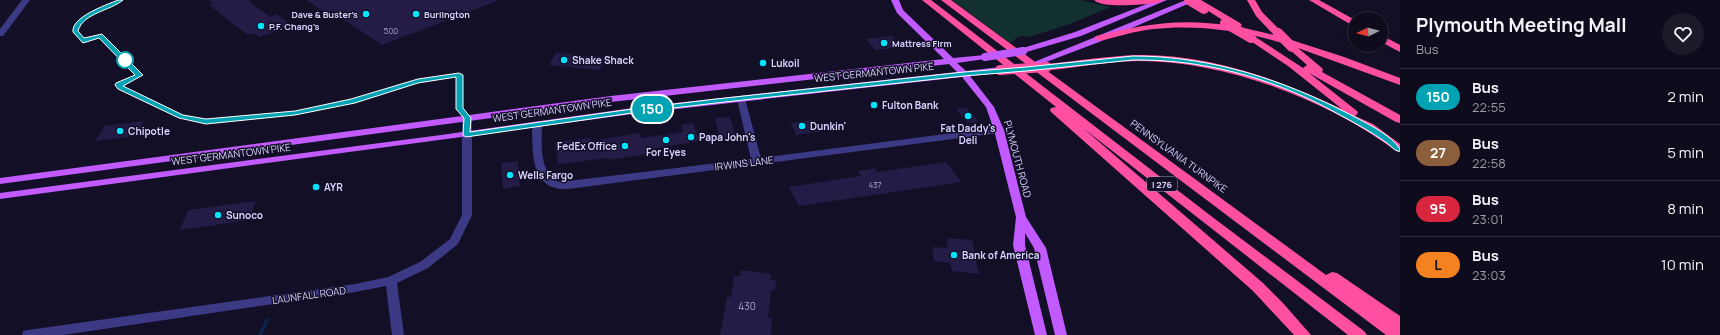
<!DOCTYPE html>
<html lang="en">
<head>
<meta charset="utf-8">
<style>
  :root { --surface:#0e0b1c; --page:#1c1929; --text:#f1f3f6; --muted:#9b9ba3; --line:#2e2b3b }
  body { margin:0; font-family:Manrope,sans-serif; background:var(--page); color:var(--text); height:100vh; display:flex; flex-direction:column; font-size:15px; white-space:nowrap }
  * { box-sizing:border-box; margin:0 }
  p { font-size:13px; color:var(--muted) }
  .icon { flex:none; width:22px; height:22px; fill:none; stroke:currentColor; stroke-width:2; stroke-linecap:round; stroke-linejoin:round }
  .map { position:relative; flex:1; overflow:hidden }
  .side { display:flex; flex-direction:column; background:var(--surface); width:320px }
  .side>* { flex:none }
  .badge { padding:0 8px; border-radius:13px; font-size:14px; line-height:26px }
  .needle { width:26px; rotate:264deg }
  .fabs { position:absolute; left:1348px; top:12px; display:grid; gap:8px }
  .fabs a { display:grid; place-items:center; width:40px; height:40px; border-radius:50%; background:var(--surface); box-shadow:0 2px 6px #0003,0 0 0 1px var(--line); font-size:20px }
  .map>.badge { position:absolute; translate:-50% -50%; box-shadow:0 0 0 2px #fff }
  .round { display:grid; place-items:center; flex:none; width:42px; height:42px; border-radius:21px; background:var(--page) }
  .overview { display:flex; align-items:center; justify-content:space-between; height:68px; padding:0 16px }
  h1 { font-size:19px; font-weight:700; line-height:30px }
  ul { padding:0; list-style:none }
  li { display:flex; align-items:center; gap:12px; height:56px; padding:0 16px; border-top:1px solid var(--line) }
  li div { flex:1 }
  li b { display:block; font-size:15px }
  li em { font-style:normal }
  li .badge { min-width:44px; font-weight:700; text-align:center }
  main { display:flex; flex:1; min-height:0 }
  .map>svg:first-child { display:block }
  .green { fill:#12302f }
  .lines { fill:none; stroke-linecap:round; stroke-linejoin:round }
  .stream { stroke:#0c2248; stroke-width:4 }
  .building { fill:#241b47 }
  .minor { fill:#3d3a85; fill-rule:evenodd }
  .major { fill:#c25bff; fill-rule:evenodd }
  .highway { fill:#ff4fa3; fill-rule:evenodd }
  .major-bridge { stroke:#c25bff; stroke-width:8 }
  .highway-bridge { stroke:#ff4fa3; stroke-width:10 }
  .line { fill:#00a3b4; stroke:#fff }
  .poi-dot { fill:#00e5ff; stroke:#130f26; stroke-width:1.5 }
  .stop-dot { fill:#fff; stroke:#00a3b4; stroke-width:2 }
  .labels { text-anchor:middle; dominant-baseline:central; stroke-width:3; stroke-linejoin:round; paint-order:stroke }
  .number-label { font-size:8px; fill:#aca6d1 }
  .far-poi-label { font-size:9px; font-weight:bold; fill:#d9d4ff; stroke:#130f26; text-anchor:start }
  .shield { fill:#130f26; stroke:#9e99be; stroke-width:1 }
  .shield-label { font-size:9px; font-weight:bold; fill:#d9d4ff }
  .poi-label { font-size:10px; font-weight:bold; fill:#d9d4ff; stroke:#130f26; text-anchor:start }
  .street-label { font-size:10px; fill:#d9d4ff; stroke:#130f26 }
  .near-number-label { font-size:10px; fill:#aca6d1 }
</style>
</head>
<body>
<main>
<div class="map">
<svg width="1400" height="335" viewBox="0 0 1400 335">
  <rect width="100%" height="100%" fill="#130f26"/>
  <!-- green -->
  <path class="green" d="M952,0h129l30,7 -44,18 -38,12c-9,-3 -12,1 -19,6z"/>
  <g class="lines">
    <!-- stream -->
    <polyline class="stream" points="260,335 267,320"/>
  </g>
  <!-- building -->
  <g class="building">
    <polygon points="208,0 248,0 270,17 276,14 291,25 284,27 286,28 260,37 254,33 248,35 209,5 213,4"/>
    <polygon points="307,0 497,0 497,1 382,45 331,11 325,13"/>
    <polygon points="892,36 902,47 875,50 866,39"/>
    <polygon points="556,53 579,55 606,57 600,70 549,65"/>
    <polygon points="967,108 979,122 968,123 956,109"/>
    <polygon points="730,117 737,139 720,141 715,118"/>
    <polygon points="813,120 817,122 822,131 796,135 791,123"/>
    <polygon points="144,121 136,136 95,141 105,126"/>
    <polygon points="693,123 699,141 646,150 647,154 609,160 609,158 558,164 555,142 590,138 591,141 640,133 642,138 683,132 681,125"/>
    <polygon points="518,161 520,186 503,189 501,163"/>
    <polygon points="946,162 961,182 799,206 789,187 861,176 858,171 875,168 877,172"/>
    <polygon points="256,201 249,220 180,230 188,210"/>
    <polygon points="948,238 972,240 979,274 952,271 950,263 934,261 932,247 948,248 946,242 948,242"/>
    <polygon points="741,270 771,274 770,280 776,280 775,291 771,290 768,318 772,318 771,335 720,335 727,297 731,297 734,276 740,276"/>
  </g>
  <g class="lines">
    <!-- minor -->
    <g class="minor">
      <polygon points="22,0 30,0 3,36 0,36 0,29"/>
      <path d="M741,96l4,3 16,59 238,-31 5,3 -5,3 -431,56c-39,2 -35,-38 -36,-65l5,-3 5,3c0,19 -4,50 18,58l191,-23 -14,-60z"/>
      <polygon points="467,115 472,118 472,215 458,244 428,268 397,283 404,335 392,335 386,286 355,292 63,335 22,335 23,331 28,330 355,284 388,277 420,262 450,239 462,215 462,118"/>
    </g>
    <!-- major -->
    <g class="major">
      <polygon points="891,0 899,0 903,10 953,58 985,55 989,57 985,59 957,63 966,71 1000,67 1004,70 1000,73 970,76 994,107 1004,130 1026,217 1046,248 1067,335 1055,335 1034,248 1025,233 1025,245 1047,335 1035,335 1013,245 1016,217 994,130 986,107 962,77 640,113 0,199 0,193 441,135 640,107 957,72 949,64 611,102 0,184 0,178 611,96 944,59 897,13"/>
      <polygon points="1157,0 1167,0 1081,36 1023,53 1019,51 1020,49 1075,32"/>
      <polygon points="1186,0 1197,0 1099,42 1041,64 1038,64 1034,62"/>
    </g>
    <!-- highway -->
    <g class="highway">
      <polygon points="922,0 931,0 1211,216 1364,331 1367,335 1348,335 1083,128 1263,283 1282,302 1311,335 1294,335 1253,291 1051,112 1050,110 1051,108 1056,107"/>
      <path d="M941,0h10l91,67 5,-3c30,-3 60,-8 91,-9 71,-1 140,24 204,54l-54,-43 -42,-28 5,-3 3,1 49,32 4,-3 -18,-16 -2,-2 2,-2c-44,-14 -90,-21 -136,-16 -18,2 -36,8 -54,12l-5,-3 2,-2c49,-12 85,-18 136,-10l-41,-26h10l39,23 2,2 -2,2 34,8 -18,-19 -9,-16h8l7,12 21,21 -4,3 65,21 56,21v7l-102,-37 24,20 1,2 -1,2 78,43v8l-4,-1 -87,-49 48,38 1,2 -3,3 18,8 27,20v8l-4,-1c-69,-51 -170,-90 -257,-90 -21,0 -42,3 -63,6 -10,1 -20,3 -30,3l280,205 6,-3 5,1 63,43v19h-14z"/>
      <path d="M1094,0h69l-4,3c-14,1 -56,6 -65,-3z"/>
      <polygon points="1309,0 1319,0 1355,20 1355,27"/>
      <polygon points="1381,35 1400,45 1400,52 1381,42"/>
    </g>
    <!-- major-bridge -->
    <polyline class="major-bridge" points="985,57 1023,51"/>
    <!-- highway-bridge -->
    <g class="highway-bridge">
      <polyline points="1189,0 1204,9"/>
      <polyline points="1225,23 1251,38"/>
      <polyline points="1278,33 1292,47"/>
      <polyline points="1000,70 1047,67"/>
    </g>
  </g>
  <!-- line -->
  <path class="line" d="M118,0h5c-13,11 -40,13 -45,31l6,7 18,-4 41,41 -20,11 60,29 23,4 89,-8 56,-12 67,-20 41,-6 4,2v33l8,10 -1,14 162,-23 84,-10 248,-27 62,-5 107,-11c79,0 151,24 220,60 17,9 38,19 47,33v2c-4,1 -8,-4 -13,-8 -18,-13 -38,-23 -58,-34 -60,-32 -128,-50 -196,-49l-107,11 -62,5 -248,27 -84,10 -166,24 -3,-2 1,-17 -8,-9v-32l-38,6 -63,20 -60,12 -89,9 -27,-6 -61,-29 -3,-4 1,-2 19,-8 -36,-37 -16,5 -10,-11c-2,-15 33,-27 45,-32z"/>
  <!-- markers -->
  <g class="poi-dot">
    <circle cx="366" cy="14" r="4"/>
    <circle cx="416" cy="14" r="4"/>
    <circle cx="261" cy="26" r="4"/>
    <circle cx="884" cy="43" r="4"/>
    <circle cx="564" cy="60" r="4"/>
    <circle cx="763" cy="63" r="4"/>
    <circle cx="874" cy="105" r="4"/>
    <circle cx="968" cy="116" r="4"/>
    <circle cx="802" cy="126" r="4"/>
    <circle cx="120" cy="131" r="4"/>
    <circle cx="691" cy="137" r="4"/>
    <circle cx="666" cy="140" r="4"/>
    <circle cx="625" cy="146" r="4"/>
    <circle cx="510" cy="175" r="4"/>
    <circle cx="316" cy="187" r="4"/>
    <circle cx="218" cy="215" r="4"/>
    <circle cx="954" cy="255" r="4"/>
  </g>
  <circle class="stop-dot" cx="125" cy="60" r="8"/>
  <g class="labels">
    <!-- number labels -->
    <g class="number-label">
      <text x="391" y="30">500</text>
      <text x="875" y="184">437</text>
    </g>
    <!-- far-poi labels -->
    <g class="far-poi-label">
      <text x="358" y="14" text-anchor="end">Dave &amp; Buster's</text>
      <text x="424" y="14">Burlington</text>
      <text x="269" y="26">P.F. Chang's</text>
      <text x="892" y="43">Mattress Firm</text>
    </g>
    <!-- shield labels -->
    <rect class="shield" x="1147" y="177" width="30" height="14" rx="3"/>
    <g class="shield-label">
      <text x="1162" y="184">I 276</text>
    </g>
    <!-- poi labels -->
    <g class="poi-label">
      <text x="572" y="60">Shake Shack</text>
      <text x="771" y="63">Lukoil</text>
      <text x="882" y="105">Fulton Bank</text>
      <text x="810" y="126">Dunkin'</text>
      <text x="968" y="128" text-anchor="middle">Fat Daddy's<tspan x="968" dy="12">Deli</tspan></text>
      <text x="128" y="131">Chipotle</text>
      <text x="699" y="137">Papa John's</text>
      <text x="617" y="146" text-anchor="end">FedEx Office</text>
      <text x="666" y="152" text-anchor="middle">For Eyes</text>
      <text x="518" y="175">Wells Fargo</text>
      <text x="324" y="187">AYR</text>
      <text x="226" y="215">Sunoco</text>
      <text x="962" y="255">Bank of America</text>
    </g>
    <!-- street labels -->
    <g class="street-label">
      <text transform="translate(874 72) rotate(-6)">WEST GERMANTOWN PIKE</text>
      <text transform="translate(552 110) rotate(-8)">WEST GERMANTOWN PIKE</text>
      <text transform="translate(231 154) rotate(-7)">WEST GERMANTOWN PIKE</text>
      <text transform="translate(1179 156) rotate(36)">PENNSYLVANIA TURNPIKE</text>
      <text transform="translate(1018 159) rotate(75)">PLYMOUTH ROAD</text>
      <text transform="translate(744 163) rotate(-7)">IRWINS LANE</text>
      <text transform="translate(309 295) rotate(-8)">LAUNFALL ROAD</text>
    </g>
    <!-- near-number labels -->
    <g class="near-number-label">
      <text x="747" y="306">430</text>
    </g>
  </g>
</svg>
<div class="fabs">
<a><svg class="needle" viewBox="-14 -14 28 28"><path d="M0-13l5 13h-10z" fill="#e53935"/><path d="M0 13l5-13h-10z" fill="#9b9ba3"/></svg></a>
</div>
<b class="badge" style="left:652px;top:109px;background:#00a3b4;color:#fff">150</b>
</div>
<section class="side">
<div class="overview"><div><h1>Plymouth Meeting Mall</h1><p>Bus</p></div><a class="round"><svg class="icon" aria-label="heart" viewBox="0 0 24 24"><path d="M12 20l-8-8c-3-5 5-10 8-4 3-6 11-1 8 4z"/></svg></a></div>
<ul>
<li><span class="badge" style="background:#00a3b4;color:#fff">150</span><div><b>Bus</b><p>22:55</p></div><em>2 min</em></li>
<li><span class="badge" style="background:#8b5e3c;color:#fff">27</span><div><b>Bus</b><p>22:58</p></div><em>5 min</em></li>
<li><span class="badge" style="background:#d7263d;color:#fff">95</span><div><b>Bus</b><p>23:01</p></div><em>8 min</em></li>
<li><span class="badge" style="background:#f58220;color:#111">L</span><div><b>Bus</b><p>23:03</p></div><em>10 min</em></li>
</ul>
</section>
</main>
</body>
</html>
